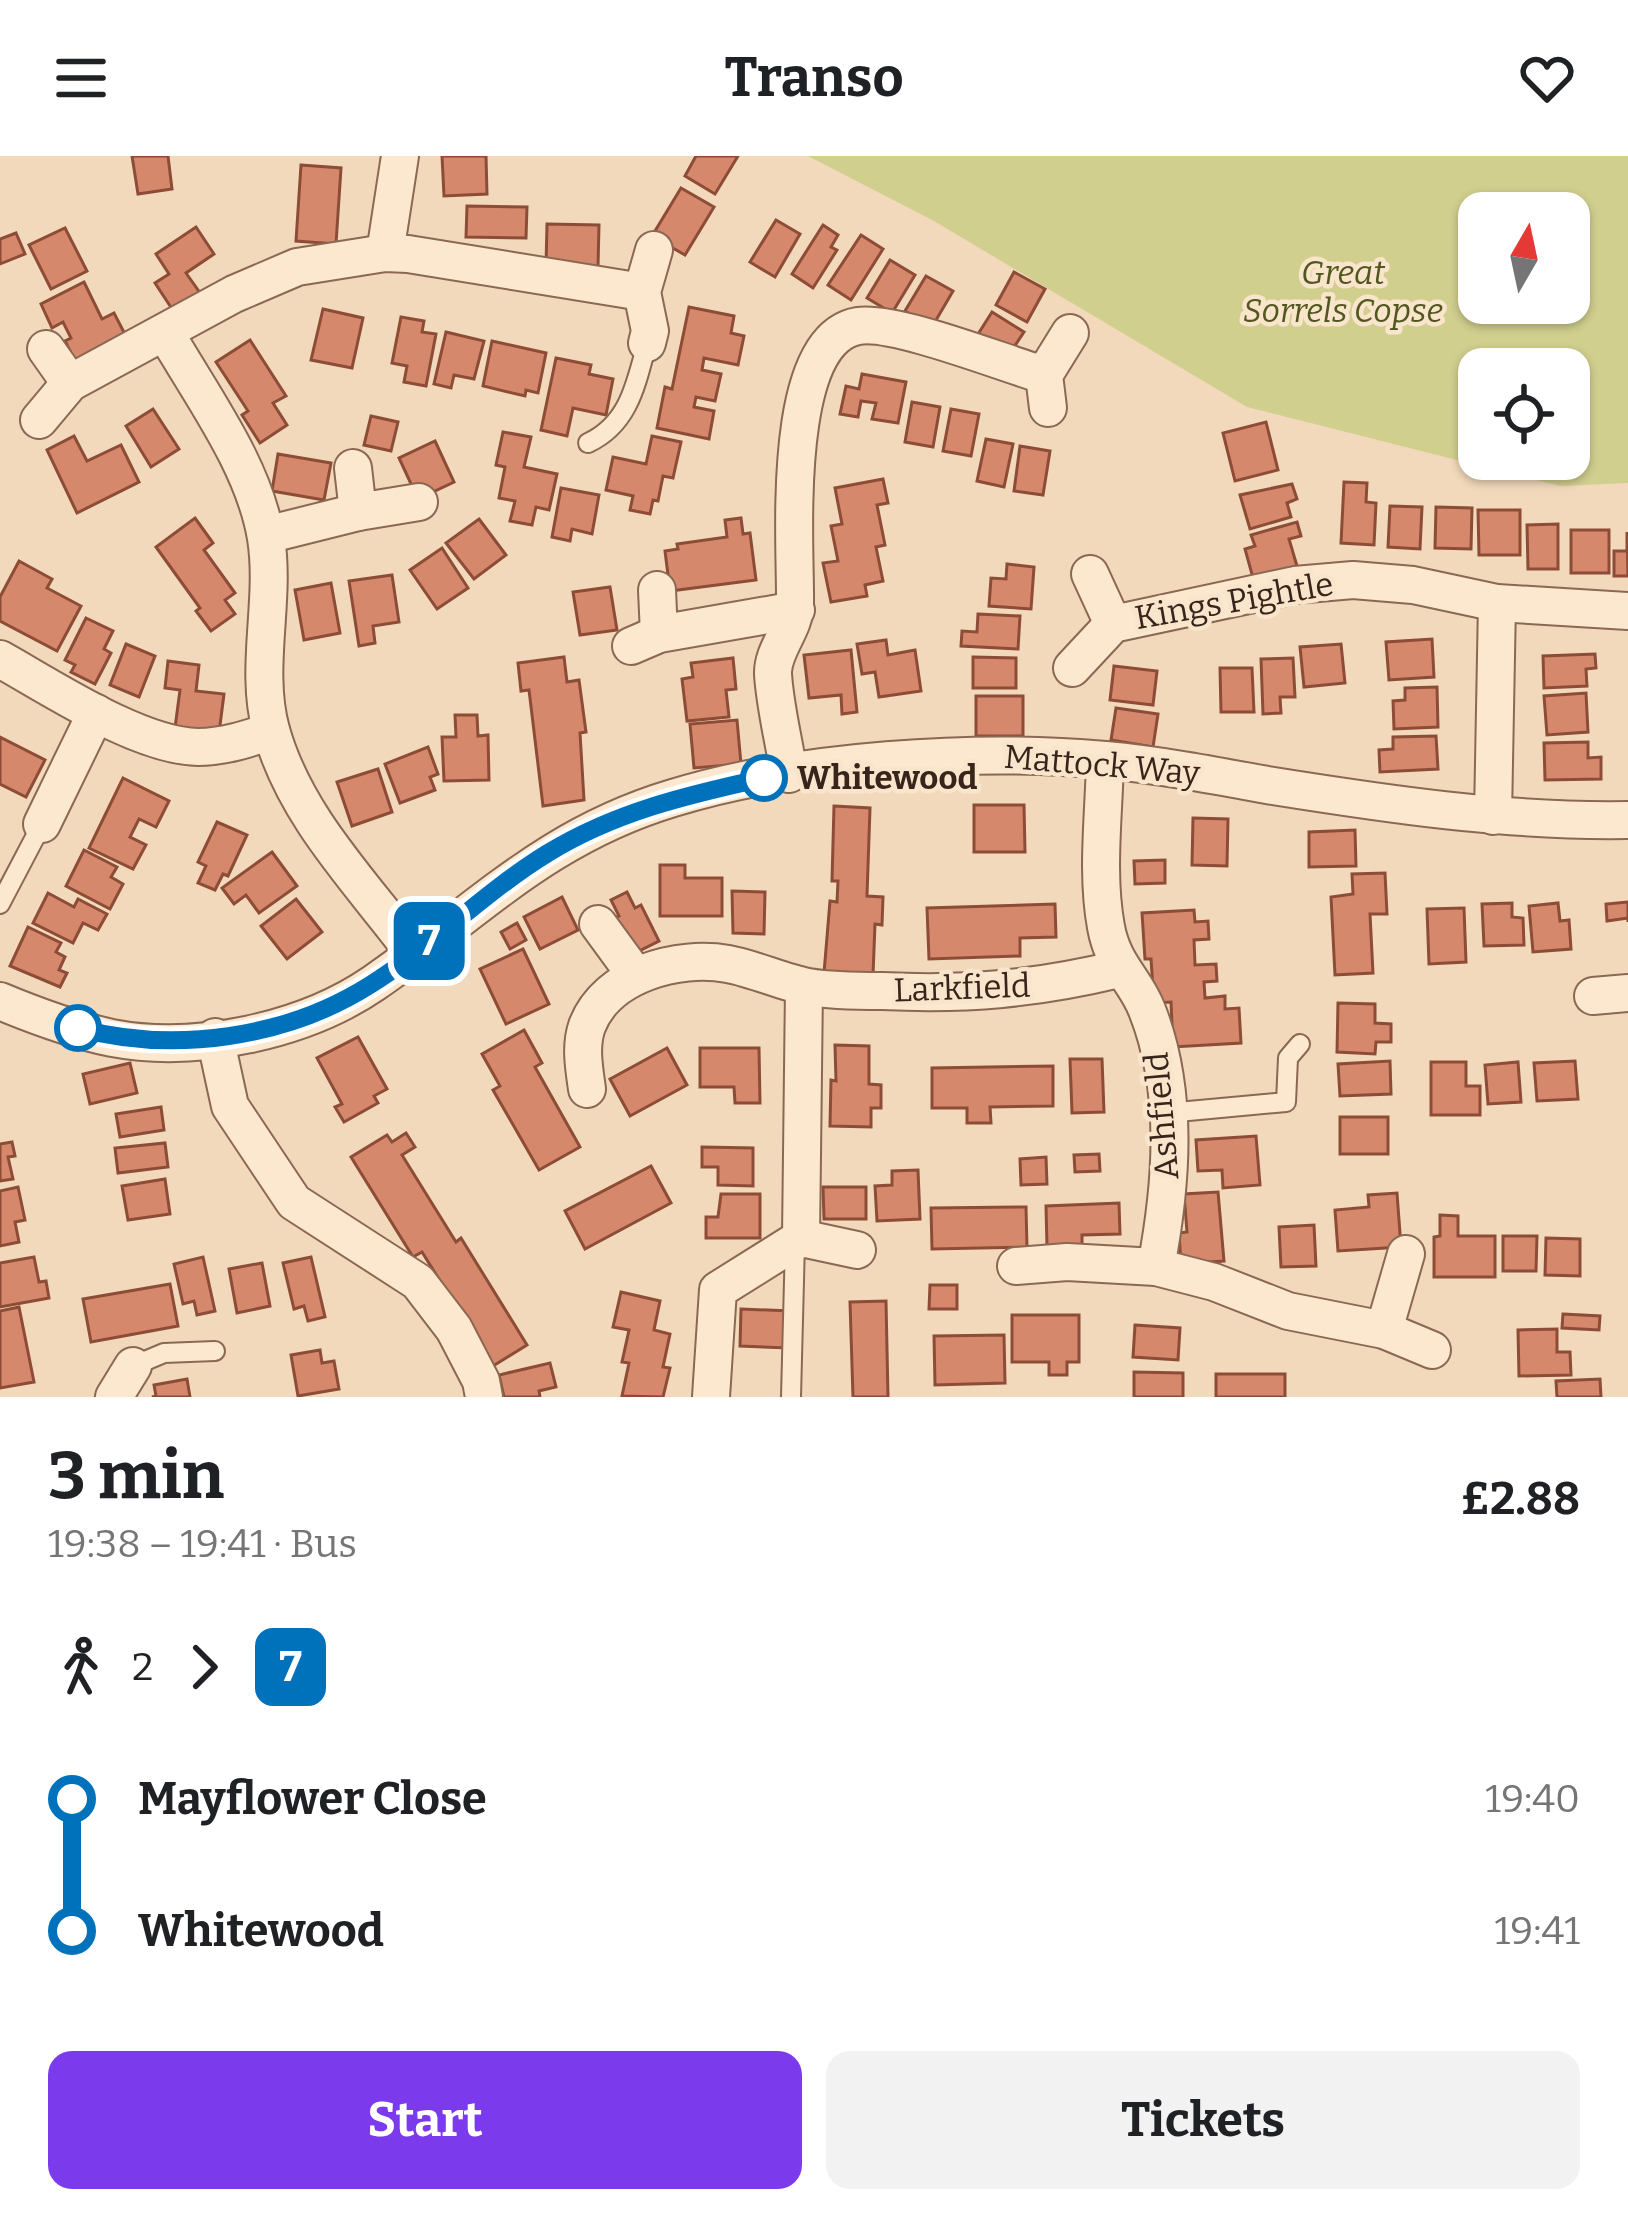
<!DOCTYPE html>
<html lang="en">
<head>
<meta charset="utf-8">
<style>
  :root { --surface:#fff; --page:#f2f2f2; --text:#202124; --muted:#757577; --accent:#7c3aed }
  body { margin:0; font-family:Bitter,serif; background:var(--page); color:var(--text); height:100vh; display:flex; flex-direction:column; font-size:45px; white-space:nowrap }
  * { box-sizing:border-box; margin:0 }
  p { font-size:39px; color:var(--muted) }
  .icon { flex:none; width:66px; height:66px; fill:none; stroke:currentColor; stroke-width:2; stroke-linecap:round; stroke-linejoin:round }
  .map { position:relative; height:1241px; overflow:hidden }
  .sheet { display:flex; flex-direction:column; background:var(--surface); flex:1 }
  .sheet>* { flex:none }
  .badge { padding:0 24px; border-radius:18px; font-size:42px; line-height:78px }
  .needle { width:78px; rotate:9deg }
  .buttons { position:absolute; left:1458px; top:36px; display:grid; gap:24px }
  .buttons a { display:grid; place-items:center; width:132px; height:132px; border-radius:24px; background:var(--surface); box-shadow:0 3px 9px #0004; font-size:60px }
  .map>.badge { position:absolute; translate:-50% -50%; box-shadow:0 0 0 6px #fff }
  .legs { display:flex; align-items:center; gap:18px; height:132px; padding:0 48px; font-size:39px }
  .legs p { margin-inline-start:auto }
  .overview { display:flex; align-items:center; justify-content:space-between; height:204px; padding:0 48px }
  h1 { font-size:66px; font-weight:700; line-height:90px }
  .cta { display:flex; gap:24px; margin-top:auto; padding:24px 48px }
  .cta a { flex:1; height:138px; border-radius:24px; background:var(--accent); color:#fff; font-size:48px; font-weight:700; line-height:138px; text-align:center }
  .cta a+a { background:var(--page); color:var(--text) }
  ul { padding:0 48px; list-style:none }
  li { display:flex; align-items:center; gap:42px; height:132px; font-size:45px }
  li i { display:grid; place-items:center; width:18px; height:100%; margin:0 15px; background:currentColor }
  li i::after { content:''; width:30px; height:30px; margin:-15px; border:9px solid; border-radius:50%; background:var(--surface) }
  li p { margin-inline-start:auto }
  li:first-child i { background:linear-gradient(#0000 50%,currentColor 0) }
  li:last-child i { background:linear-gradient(currentColor 50%,#0000 0) }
  header { display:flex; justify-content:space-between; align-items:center; height:156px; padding:0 48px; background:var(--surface); font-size:54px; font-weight:700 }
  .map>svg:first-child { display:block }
  .green { fill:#d1cf8e; fill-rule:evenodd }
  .building { fill:#d5886c; stroke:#8d4c36; stroke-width:3 }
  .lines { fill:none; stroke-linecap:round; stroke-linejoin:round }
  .service-casing { stroke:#8b6853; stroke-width:22 }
  .minor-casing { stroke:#8b6853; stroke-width:40 }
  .service { stroke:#fce8cf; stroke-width:18 }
  .minor { stroke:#fce8cf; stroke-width:36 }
  .line-1-casing { stroke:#fff; stroke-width:27 }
  .line-1 { stroke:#0072bc; stroke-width:18 }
  .stop-1-dot { fill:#fff; stroke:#0072bc; stroke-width:6 }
  .labels { text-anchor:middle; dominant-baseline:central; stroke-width:9; stroke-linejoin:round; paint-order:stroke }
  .park-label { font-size:33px; font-style:italic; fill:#51571e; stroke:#f9e5cb }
  .street-label { font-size:33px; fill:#38241a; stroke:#f9e5cb }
  .stop-label { font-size:33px; font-weight:bold; fill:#38241a; stroke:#f9e5cb; text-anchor:start }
</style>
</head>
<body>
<header><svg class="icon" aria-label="menu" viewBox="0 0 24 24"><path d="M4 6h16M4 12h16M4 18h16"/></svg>Transo<svg class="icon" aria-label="heart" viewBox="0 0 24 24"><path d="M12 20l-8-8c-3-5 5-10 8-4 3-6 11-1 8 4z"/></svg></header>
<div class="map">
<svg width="1628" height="1241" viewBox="0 0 1628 1241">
  <rect width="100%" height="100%" fill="#f2d9bb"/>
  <!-- green -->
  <path class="green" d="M808,0h820v327l-68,3 -313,-79 -313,-186zM1479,57h90v90h-90zM1479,213h90v90h-90z"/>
  <!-- building -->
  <g class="building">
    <polygon points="132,0 168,0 172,33 138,38"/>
    <polygon points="442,0 486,0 487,38 444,40"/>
    <polygon points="696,0 738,0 715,38 685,20"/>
    <polygon points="301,9 341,12 336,88 296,85"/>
    <polygon points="681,32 714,51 685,99 652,80"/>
    <polygon points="467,50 527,51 526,82 466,81"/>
    <polygon points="776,64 800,78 775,121 750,106"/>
    <polygon points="547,68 599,69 598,111 546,110"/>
    <polygon points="823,69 838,79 831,91 837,94 813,132 792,118"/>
    <polygon points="196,71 214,98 186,117 203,141 176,159 155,127 169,118 156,98"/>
    <polygon points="65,72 87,115 51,133 29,89"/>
    <polygon points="16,77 25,98 0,108 0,83"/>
    <polygon points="861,79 883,93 851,144 828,129"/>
    <polygon points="890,104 915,119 892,157 867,142"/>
    <polygon points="1014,116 1045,133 1027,166 996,149"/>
    <polygon points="926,120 953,135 932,171 905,155"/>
    <polygon points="84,126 102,163 114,157 127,182 76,207 65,185 71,182 63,166 52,172 41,148"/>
    <polygon points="689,151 734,160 731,177 744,180 738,209 704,202 702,214 721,218 715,245 696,241 694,251 714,255 709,283 657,272 665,231 672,233"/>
    <polygon points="323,153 363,162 352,212 311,204"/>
    <polygon points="992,156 1024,176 1004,206 973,186"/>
    <polygon points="401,161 424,165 422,176 436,178 426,230 404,226 407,210 392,207"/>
    <polygon points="446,176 484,185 474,223 454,219 451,232 434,228"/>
    <polygon points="250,184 286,240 273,247 287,269 260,287 242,259 248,255 216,206"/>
    <polygon points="492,185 546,197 538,237 526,234 525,240 483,230"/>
    <polygon points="556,202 591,209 589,218 613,223 606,259 573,252 567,280 541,274"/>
    <polygon points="862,218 906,226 898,267 872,263 876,247 861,245 858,261 840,258 846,230 859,233"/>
    <polygon points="912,246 940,251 933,291 905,286"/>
    <polygon points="153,253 179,293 151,311 126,270"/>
    <polygon points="951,253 979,258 971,300 943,295"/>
    <polygon points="371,260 398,266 391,295 364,289"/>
    <polygon points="1266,266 1278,314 1235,325 1223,277"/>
    <polygon points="503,276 531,281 524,311 557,318 549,354 536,351 532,369 510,365 515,345 499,342 505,311 496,309"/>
    <polygon points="74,280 87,305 121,289 139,326 77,357 47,294"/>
    <polygon points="652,280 681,286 673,322 663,320 658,345 653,344 650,358 630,354 633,340 606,334 613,301 646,308"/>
    <polygon points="986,283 1013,288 1004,331 977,325"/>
    <polygon points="435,285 454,326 418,343 399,302"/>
    <polygon points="1020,290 1050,295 1043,339 1014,335"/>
    <polygon points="278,298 331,307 324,344 272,335"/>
    <polygon points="883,323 888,347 877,349 885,389 876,391 883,425 865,429 867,440 831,446 823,407 838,405 831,370 842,368 835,332"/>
    <polygon points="1344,326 1367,327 1366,346 1376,347 1374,389 1341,387"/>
    <polygon points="1292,328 1297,343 1287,347 1291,361 1250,373 1240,339"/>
    <polygon points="561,332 599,339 592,378 572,373 570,385 552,381"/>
    <polygon points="1390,350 1422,351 1420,393 1388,391"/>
    <polygon points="1436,351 1472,352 1471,393 1435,392"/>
    <polygon points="1478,354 1520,354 1520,399 1479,399"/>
    <polygon points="195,362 213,387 204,394 235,437 225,444 235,458 211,475 196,455 200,452 156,391"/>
    <polygon points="741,362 743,378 750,377 756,424 670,435 665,395 678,393 677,388 727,381 725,364"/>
    <polygon points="479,363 506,399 474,423 446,387"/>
    <polygon points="1297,366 1301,380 1289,383 1297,410 1253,422 1245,393 1255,390 1251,379"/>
    <polygon points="1558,368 1558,413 1528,413 1527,369"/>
    <rect x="1571" y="374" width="38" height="43"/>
    <polygon points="1627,376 1628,420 1614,420 1614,395 1627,395"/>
    <polygon points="442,392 468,432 437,453 410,414"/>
    <polygon points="19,405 52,423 47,432 81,450 57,495 0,465 0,441"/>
    <polygon points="1007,408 1034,411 1031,453 989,450 991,422 1006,423"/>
    <polygon points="392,419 399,466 373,470 375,487 359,490 349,425"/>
    <polygon points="331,427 340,477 304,484 295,434"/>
    <polygon points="610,431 617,474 580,479 573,436"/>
    <polygon points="978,458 1020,460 1018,493 961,490 962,475 977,476"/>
    <polygon points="86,462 113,475 104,493 111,497 95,528 71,516 75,509 65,504"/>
    <polygon points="1432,483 1434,521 1389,524 1386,486"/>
    <polygon points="886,484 888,499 915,494 921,535 879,541 875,516 862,518 857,488"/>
    <polygon points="126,488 155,500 139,541 110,529"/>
    <polygon points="1341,488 1345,527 1304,531 1300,491"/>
    <polygon points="851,494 857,556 842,558 841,539 809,542 804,499"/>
    <polygon points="1595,498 1596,512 1586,513 1587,530 1544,532 1543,500"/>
    <polygon points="564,501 567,526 579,524 586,576 580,577 584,644 543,650 529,534 521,535 518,507"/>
    <polygon points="973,501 1016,502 1016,532 973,532"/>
    <polygon points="733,502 736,533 726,534 729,561 687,565 682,523 693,521 691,507"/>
    <polygon points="1293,502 1295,541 1280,541 1281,557 1263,558 1261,503"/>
    <polygon points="168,505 199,509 196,535 224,538 219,577 175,572 180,534 165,532"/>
    <polygon points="1114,510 1157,515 1153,549 1110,544"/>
    <polygon points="1220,512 1252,512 1254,556 1221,556"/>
    <polygon points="1437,531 1438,571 1394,573 1393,545 1405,544 1405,532"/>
    <polygon points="1586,537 1588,576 1547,579 1544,540"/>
    <rect x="976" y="540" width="47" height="40"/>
    <polygon points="1116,552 1158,558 1153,591 1111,584"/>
    <polygon points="455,559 477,559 478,580 488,579 489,624 444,625 442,581 456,581"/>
    <polygon points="737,564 741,608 694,612 690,568"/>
    <polygon points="1436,580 1438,613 1380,616 1379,594 1393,593 1393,581"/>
    <polygon points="0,581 45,604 26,641 0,628"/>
    <polygon points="1588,586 1588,602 1601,601 1601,623 1545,624 1544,587"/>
    <polygon points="428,591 438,618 430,621 435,634 400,647 385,608"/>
    <polygon points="378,613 392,656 352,670 337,626"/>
    <polygon points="123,622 169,645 156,671 139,663 130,681 146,689 133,713 89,692"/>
    <polygon points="974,649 1024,649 1025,696 974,696"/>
    <polygon points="834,650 870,652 867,740 883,741 882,769 875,768 873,819 824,817 830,745 837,746 838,725 832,725"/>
    <polygon points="1193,662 1228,663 1227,710 1192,709"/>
    <polygon points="217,666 247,679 228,720 223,718 215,734 198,727 206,710 198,706"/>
    <polygon points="1355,674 1356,710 1309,711 1309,676"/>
    <polygon points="84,694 117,711 111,721 123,728 110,753 66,730"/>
    <polygon points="272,696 297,730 259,757 246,739 234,748 222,732"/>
    <polygon points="1165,704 1165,727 1135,728 1134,705"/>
    <polygon points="660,709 685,709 685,722 722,722 722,760 660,760"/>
    <polygon points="1385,717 1387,758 1370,758 1373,817 1335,819 1331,741 1353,738 1352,718"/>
    <polygon points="732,735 765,736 764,778 733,777"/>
    <polygon points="627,736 635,752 641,749 659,785 629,800 612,763 619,760 611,744"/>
    <polygon points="48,737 74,751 78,743 107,758 98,774 83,767 73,787 33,767"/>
    <polygon points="562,741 578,774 540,793 524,761"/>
    <polygon points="296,743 322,776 287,803 261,770"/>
    <polygon points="1628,746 1628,766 1628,762 1607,765 1606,748"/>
    <polygon points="1512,747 1512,761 1523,762 1524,789 1484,790 1482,748"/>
    <polygon points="1558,747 1560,765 1569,764 1571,793 1533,796 1529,750"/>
    <polygon points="1055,748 1056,781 1020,782 1020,800 929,803 927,752"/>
    <polygon points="1464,752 1466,806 1429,808 1427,753"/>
    <polygon points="1194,754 1195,766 1208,765 1209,783 1194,784 1195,809 1216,808 1217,825 1204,826 1205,842 1225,840 1225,853 1239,852 1241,887 1173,891 1171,846 1154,847 1151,803 1145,803 1142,757"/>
    <polygon points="517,767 526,784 510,793 501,776"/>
    <polygon points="28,771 61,787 56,796 65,801 59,814 67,817 60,831 10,810"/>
    <polygon points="523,793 549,848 506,868 480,813"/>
    <polygon points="1338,847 1375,848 1375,867 1391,868 1391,886 1376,886 1375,898 1337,896"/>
    <polygon points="524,874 542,907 535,911 580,991 539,1014 493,934 500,930 482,898"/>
    <polygon points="358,881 387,933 374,940 378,947 344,966 335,951 342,948 317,902"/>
    <polygon points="835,889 869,890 869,928 881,929 881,952 871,952 871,971 830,970 831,924 836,925"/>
    <polygon points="667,892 687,929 630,960 610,923"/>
    <polygon points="700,892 759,892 760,947 735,947 734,931 700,931"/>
    <polygon points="1070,903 1102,903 1104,956 1072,957"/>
    <polygon points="1390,905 1391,938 1340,940 1338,908"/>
    <polygon points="1575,905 1578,943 1537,945 1534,907"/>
    <polygon points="1431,906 1466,906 1466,930 1480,930 1480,959 1431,959"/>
    <polygon points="1518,906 1521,946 1488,948 1485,909"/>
    <polygon points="130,907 137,937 90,948 83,918"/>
    <polygon points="1053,910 1053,950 990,951 991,967 967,967 967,952 932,952 932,912"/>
    <polygon points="161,951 164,974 120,981 116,958"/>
    <rect x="1340" y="961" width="48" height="37"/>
    <polygon points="406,977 415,991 402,999 456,1086 461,1082 527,1189 493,1210 422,1096 413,1101 351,1001 387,979 392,986"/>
    <polygon points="1256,980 1260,1029 1223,1032 1222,1014 1198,1015 1196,984"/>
    <polygon points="12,986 15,1000 8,1001 13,1023 0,1025 0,988"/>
    <polygon points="165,987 168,1011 118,1017 115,992"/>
    <polygon points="702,991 753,992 753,1030 718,1029 718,1011 702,1011"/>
    <polygon points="1099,998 1100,1015 1075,1016 1074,999"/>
    <polygon points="1046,1001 1047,1028 1021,1029 1020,1003"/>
    <polygon points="651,1010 671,1047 585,1093 565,1055"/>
    <polygon points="918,1014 920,1063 877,1065 875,1030 892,1029 892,1015"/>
    <polygon points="165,1023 170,1058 128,1064 122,1030"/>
    <polygon points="18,1031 25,1064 15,1066 19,1086 0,1090 0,1035"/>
    <polygon points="823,1031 866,1031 866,1063 824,1063"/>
    <polygon points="1218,1036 1224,1105 1181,1108 1179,1077 1187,1076 1184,1038"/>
    <polygon points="1397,1037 1401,1091 1338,1095 1335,1054 1369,1051 1368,1039"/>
    <polygon points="721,1038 760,1038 760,1082 706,1082 706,1061 718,1061"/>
    <polygon points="1119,1047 1120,1078 1082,1079 1082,1090 1047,1091 1046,1050"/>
    <polygon points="1026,1051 1027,1091 932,1093 931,1052"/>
    <polygon points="1440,1059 1458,1060 1458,1080 1495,1080 1495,1121 1434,1121 1434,1081 1440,1080"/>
    <polygon points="1314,1069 1316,1110 1281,1111 1279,1071"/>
    <polygon points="1503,1080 1537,1080 1536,1115 1503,1115"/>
    <polygon points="1546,1082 1580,1083 1580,1120 1545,1119"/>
    <polygon points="34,1101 39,1126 46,1125 49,1142 0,1151 0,1107"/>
    <polygon points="203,1101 215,1155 197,1159 194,1145 183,1148 174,1108"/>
    <polygon points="311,1101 325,1161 308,1165 304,1150 294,1153 283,1107"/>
    <polygon points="262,1107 270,1150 237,1157 229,1113"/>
    <polygon points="170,1128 178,1170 91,1186 83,1143"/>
    <polygon points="930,1129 957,1129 957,1153 929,1153"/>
    <polygon points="621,1136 660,1145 654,1174 670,1178 663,1211 670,1212 663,1241 622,1240 629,1207 622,1206 629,1174 613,1171"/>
    <polygon points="886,1145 888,1241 853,1241 850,1146"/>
    <polygon points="19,1151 34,1226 0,1232 0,1155"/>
    <polygon points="741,1153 790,1155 788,1192 740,1190"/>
    <polygon points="1563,1158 1600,1160 1599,1174 1562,1172"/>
    <polygon points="1012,1159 1079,1159 1079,1206 1067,1206 1067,1219 1049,1219 1049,1206 1012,1206"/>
    <polygon points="1135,1169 1180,1172 1178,1204 1133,1201"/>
    <polygon points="1557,1173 1557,1196 1570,1196 1571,1219 1519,1220 1518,1174"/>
    <polygon points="1004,1179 1005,1227 935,1229 934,1180"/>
    <polygon points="320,1194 322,1207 334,1205 339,1233 298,1240 291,1199"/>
    <polygon points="550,1207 556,1231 539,1235 540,1241 504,1241 499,1219"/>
    <polygon points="1134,1216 1183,1217 1183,1241 1134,1241"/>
    <rect x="1216" y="1218" width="69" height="23"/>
    <polygon points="187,1223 190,1241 152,1241 156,1240 154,1229"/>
    <polygon points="1600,1223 1601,1241 1557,1241 1556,1225"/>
  </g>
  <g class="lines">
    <!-- service casing -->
    <g class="service-casing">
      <g id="service">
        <path d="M588,287c41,-19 48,-59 59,-100"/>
        <polyline points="0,748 42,668"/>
        <polyline points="1167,957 1286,946 1288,902 1300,888"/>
        <polyline points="133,1210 164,1197 215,1195"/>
        <polyline points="791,1241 795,1086"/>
      </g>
    </g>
    <!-- minor casing -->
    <g class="minor-casing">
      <g id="minor">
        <polyline points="385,97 400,0"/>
        <path d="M165,176c36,63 89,133 101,206 10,63 -12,130 5,192 24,87 91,153 143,223"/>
        <polyline points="647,187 650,175 642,136 654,94"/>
        <polyline points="46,193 70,227"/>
        <polyline points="1048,252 1044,219 1070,177"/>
        <polyline points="39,264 70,227 234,138 297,111 385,97 408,98 642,136"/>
        <polyline points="353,312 358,356"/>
        <polyline points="266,379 358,356 419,346"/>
        <polyline points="1090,418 1113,468"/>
        <polyline points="657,434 659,478"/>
        <polyline points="631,490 659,478 796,454"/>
        <path d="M0,503c52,29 139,87 198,88 25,0 50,-8 73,-16"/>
        <polyline points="1072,512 1113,468 1295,429 1353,424 1413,429 1497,447 1628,455"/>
        <path d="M1105,604c-1,55 -9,113 1,167 7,39 29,52 41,83 32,81 25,173 9,257"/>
        <path d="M789,618c-5,-33 -14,-67 -16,-100 -1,-24 22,-45 22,-69 1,-59 -16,-265 63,-279 37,-6 145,37 186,49"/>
        <polyline points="1493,660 1497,447"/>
        <polyline points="42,668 96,557"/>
        <polyline points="598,768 636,820"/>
        <polyline points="1593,840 1628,837"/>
        <path d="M0,845c36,15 74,29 112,37 84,16 192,-7 262,-55 104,-72 172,-147 299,-185 123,-38 304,-50 432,-38 55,5 108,15 162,25 119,19 240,37 361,35"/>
        <polyline points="215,881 230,950 294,1046 418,1126 454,1173 481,1225 484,1241"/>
        <path d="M587,933c-3,-21 -7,-43 0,-63 20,-52 91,-71 141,-62 27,5 54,18 80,23 24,4 50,4 74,4 86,4 153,-2 237,-22"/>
        <polyline points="801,1082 804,831"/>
        <polyline points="1016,1110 1067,1106 1156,1111 1214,1126 1288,1155 1384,1174 1432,1194"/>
        <polyline points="1384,1174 1406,1098"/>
        <polyline points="114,1241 133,1210"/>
        <polyline points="711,1241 718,1134 801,1082 857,1094"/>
      </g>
    </g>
    <!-- service -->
    <use href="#service" class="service"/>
    <!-- minor -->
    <use href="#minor" class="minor"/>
  </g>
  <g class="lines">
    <!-- line-1 casing -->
    <g class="line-1-casing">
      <path id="line-1" d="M78,872c96,26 208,10 292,-43 63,-39 114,-93 178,-132 67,-41 139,-58 216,-75"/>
    </g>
    <!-- line-1 -->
    <use href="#line-1" class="line-1"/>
  </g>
  <!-- markers -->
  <g class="stop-1-dot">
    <circle cx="764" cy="622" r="21"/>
    <circle cx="78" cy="872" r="21"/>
  </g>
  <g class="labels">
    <!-- park labels -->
    <g class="park-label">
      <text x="1343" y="117">Great<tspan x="1343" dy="38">Sorrels Copse</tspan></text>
    </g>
    <!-- street labels -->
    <g class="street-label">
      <text transform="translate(1234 445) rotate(-10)">Kings Pightle</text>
      <text transform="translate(1102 609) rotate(5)">Mattock Way</text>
      <text transform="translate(962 832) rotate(-2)">Larkfield</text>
      <text transform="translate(1162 960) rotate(-95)">Ashfield</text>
    </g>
    <!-- stop labels -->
    <g class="stop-label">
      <text x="797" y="622">Whitewood</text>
    </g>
  </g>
</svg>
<div class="buttons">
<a><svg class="needle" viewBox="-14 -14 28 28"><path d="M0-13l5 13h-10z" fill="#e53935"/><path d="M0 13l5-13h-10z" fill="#757577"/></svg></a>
<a><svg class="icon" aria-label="locate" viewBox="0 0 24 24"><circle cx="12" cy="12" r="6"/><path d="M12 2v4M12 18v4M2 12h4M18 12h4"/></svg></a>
</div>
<b class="badge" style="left:429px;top:785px;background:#0072bc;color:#fff">7</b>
</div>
<section class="sheet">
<div class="overview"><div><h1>3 min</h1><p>19:38 – 19:41 · Bus</p></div><b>£2.88</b></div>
<div class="legs"><svg class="icon" aria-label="walk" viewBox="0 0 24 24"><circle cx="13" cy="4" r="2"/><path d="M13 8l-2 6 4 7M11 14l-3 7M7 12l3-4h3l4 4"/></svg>2<svg class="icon" aria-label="forward" viewBox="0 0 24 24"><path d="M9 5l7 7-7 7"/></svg><b class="badge" style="background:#0072bc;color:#fff">7</b></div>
<ul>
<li><i style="color:#0072bc"></i><b>Mayflower Close</b><p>19:40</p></li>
<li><i style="color:#0072bc"></i><b>Whitewood</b><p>19:41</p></li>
</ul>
<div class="cta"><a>Start</a><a>Tickets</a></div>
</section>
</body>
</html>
